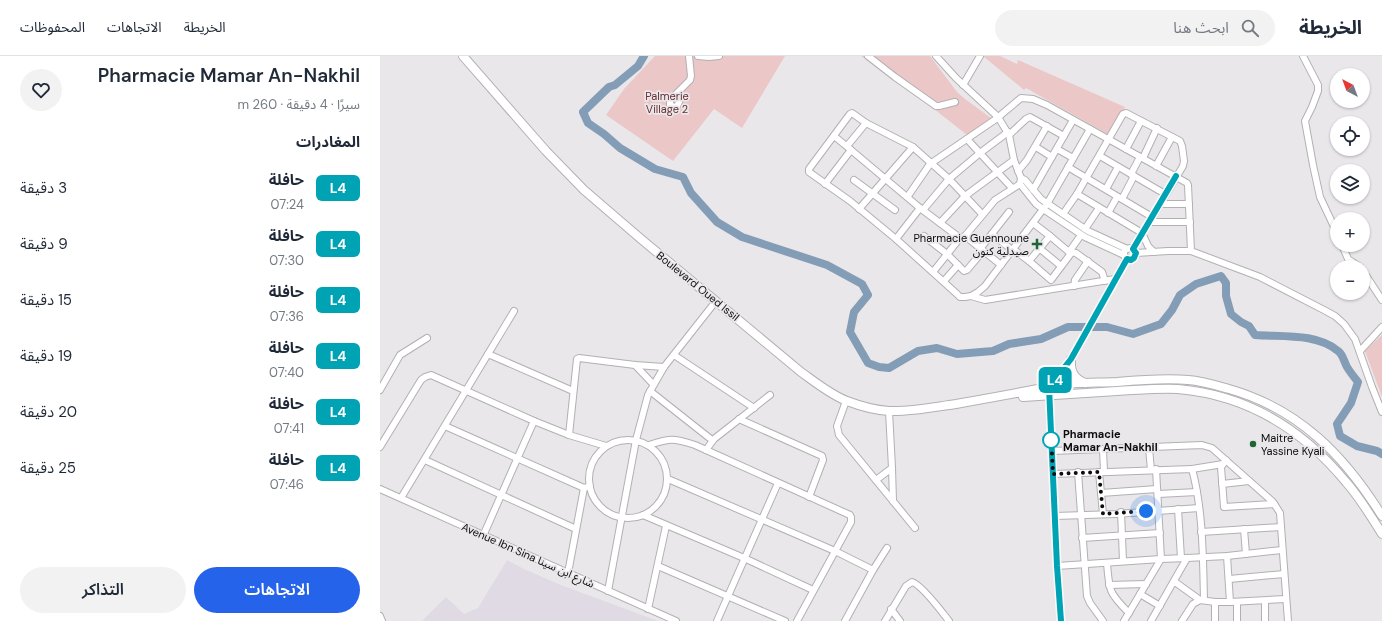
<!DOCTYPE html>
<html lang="ar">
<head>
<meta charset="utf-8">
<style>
  :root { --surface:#fff; --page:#f2f2f3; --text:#1f2937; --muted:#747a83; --line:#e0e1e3; --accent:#2563eb }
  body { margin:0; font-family:"DM Sans","Noto Sans Arabic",sans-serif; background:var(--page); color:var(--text); direction:rtl; height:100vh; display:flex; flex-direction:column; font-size:15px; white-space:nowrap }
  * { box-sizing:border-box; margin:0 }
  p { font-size:13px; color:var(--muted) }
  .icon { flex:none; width:22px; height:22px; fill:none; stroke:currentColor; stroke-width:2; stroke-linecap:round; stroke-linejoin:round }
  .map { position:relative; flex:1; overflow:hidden; direction:ltr }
  .sheet { display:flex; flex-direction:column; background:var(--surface); width:380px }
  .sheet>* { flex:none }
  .badge { padding:0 8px; border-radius:6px; font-size:14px; line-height:26px }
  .needle { width:26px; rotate:319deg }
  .fabs { position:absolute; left:950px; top:12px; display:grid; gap:8px }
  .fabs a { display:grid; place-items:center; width:40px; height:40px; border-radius:50%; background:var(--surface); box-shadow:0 1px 3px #0004; font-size:20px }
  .you { position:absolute; width:20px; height:20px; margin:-10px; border:3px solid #fff; border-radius:50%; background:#1a73e8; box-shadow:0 0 0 6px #1a73e833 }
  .map>.badge { position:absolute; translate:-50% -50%; box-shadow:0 0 0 2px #fff }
  h2 { padding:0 20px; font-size:15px; line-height:36px }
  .round { display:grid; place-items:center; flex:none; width:42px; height:42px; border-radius:21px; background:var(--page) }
  .overview { display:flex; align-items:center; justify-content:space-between; height:68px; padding:0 20px }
  h1 { font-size:19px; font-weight:600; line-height:30px }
  .cta { display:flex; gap:8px; margin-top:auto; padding:8px 20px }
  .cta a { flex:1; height:46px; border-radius:24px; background:var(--accent); color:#fff; font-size:16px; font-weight:600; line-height:46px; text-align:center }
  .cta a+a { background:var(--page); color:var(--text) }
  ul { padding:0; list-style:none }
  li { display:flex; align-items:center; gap:12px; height:56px; padding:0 20px }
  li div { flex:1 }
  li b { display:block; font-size:15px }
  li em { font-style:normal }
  li .badge { min-width:44px; font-weight:700; text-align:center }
  header { display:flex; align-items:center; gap:24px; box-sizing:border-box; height:56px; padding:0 20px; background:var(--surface); border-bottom:1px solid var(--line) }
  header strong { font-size:19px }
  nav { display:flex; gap:22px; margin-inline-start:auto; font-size:14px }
  .search { width:280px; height:36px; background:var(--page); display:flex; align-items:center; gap:10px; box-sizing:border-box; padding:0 14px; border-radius:22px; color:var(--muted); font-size:15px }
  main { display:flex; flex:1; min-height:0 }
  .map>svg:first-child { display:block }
  .built { fill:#e0dae5 }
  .green { fill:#ebc7c8 }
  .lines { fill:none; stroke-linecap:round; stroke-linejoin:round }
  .river { stroke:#839db6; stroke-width:8 }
  .minor-casing { stroke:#b2b0b3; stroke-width:8 }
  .major-casing { stroke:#b2b0b3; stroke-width:10 }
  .minor { stroke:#fff; stroke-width:6 }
  .major { stroke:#fff; stroke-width:8 }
  .line-casing { stroke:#fff; stroke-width:9 }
  .line { stroke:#00a3b4; stroke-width:6 }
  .walk { stroke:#0e0d0e; stroke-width:4; stroke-dasharray:0 7.2 }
  .poi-dot { fill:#1c6735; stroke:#eae7eb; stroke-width:1.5 }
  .stop-dot { fill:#fff; stroke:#00a3b4; stroke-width:2 }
  .labels { text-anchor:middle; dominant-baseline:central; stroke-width:3.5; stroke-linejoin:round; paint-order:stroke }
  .park-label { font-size:11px; fill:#663034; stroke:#eae7eb }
  .poi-label { font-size:11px; fill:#0e0d0e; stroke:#eae7eb; text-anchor:end }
  .street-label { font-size:11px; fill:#0e0d0e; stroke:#eae7eb }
  .stop-label { font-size:11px; font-weight:bold; fill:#0e0d0e; stroke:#eae7eb; text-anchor:start }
</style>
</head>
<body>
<header>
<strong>الخريطة</strong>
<div class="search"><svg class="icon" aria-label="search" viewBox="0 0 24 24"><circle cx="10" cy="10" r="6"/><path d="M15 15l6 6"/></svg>ابحث هنا</div>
<nav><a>الخريطة</a><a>الاتجاهات</a><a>المحفوظات</a></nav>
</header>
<main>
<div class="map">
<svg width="1002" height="565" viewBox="0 0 1002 565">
  <rect width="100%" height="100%" fill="#eae7eb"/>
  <!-- built -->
  <polygon class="built" points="127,504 144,513 181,529 278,565 42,565 66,541 84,558 98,552"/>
  <!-- green -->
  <g class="green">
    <polygon points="275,0 405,0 362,72 334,53 293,105 226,59 244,33"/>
    <polygon points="481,0 550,0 577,36 585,43 611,62 587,79 525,30"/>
    <polygon points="603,0 620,0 637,8 638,4 745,51 731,80 646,32 644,34"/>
    <polygon points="1002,279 1002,341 985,295"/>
  </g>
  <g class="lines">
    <!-- river -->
    <path class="river" d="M264,0l-6,10 -23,19 -6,2 -26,25 5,11 16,11 16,14 35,21 28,8 8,16 26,29 25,15 85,28 35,19 6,11 -14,17 -4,20 18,31 11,4 10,1 29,-17 19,-3 20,6 36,-3 16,-7 32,-5 27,-12h39l26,7 28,-10 11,-14 8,-15 16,-11 25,-8 5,7v13l5,18 10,8 8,4 6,9c27,2 62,-2 83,16 5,3 6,11 9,16 3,5 7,10 11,15l-7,21 -14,21 3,12 17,10 20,5 5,3"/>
    <!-- minor casing -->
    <g class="minor-casing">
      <g id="minor">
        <polyline points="318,0 329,1 339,0"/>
        <polyline points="488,0 515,21 556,50 559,50 575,46"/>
        <polyline points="556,0 576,22 618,61 629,79 634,104 641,122 640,128 656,148 663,153 705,181 744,199"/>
        <polyline points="923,0 938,29 938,35 932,51 925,65 933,109 940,141 957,177"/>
        <polyline points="583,29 600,0"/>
        <polyline points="295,42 297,42 299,46 297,50 294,51 290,49 290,44 295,42 295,39 310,24 311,20 309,0"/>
        <polyline points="629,79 646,63 650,61 684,80"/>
        <polyline points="454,80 470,93"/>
        <polyline points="587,83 632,132"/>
        <polyline points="467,90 486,67"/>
        <polyline points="656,91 672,101"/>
        <polyline points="677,93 693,102"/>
        <polyline points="746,93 761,65"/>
        <polyline points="720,100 785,138"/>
        <polyline points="763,102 777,72"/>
        <polyline points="776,110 792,81"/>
        <polyline points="688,111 772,161"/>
        <polyline points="638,115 647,104 667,70"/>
        <polyline points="751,118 760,101"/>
        <polyline points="641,122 645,124 661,143 683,158 708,175 747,193"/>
        <polyline points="474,124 515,154"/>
        <polyline points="445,128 471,94 540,152 580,182"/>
        <polyline points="726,133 738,111"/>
        <polyline points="653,134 693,64"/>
        <polyline points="697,138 762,177 768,190 774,196"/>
        <polyline points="528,140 550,108 616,63 641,42 653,43 667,49 807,127 808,129 811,195"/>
        <polyline points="742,143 754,120"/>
        <polyline points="780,148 809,148"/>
        <polyline points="479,153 533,91"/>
        <polyline points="543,154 569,123 600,97 628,76"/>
        <polyline points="728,157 737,141"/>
        <polyline points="602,158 569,123 533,91 486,67 472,57 470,58 429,113 429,116 470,145 516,183 577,238 580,241 585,241 591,240 598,236 605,230 667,148 710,73"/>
        <polyline points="683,158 697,138 743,58 746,57 800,85 802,90 804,105 803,110 753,193"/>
        <polyline points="769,166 810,166"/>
        <polyline points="560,167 585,140 634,104"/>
        <polyline points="653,167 670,180"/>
        <polyline points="705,173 719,152"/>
        <polyline points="612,178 632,194"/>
        <polyline points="544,180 567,198 584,215 587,214 603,195"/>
        <polyline points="585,180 621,209"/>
        <polyline points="516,183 540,152"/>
        <polyline points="962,189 968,203 980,211"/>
        <polyline points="659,192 681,210"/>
        <circle cx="750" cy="198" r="6"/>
        <polyline points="600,193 629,156"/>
        <polyline points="633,193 649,205 670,180 689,196 701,179"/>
        <polyline points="689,196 696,197 722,216 725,225"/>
        <polyline points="756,197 788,195 811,195 880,221 944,254 955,260 964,268 975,283 992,331 1002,356"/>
        <polyline points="649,205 671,224 692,196"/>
        <polyline points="983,215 1002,244"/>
        <polyline points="553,216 580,182 585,180 615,144 640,128"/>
        <polyline points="564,225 578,209"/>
        <polyline points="694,230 695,224 708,205"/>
        <polyline points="591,240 605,244 735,223"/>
        <polyline points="980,295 1002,271"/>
        <polyline points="108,298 134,255"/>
        <polyline points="294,299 374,352"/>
        <polyline points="255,309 273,328"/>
        <polyline points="0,334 20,299 47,282"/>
        <polyline points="270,335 332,384"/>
        <polyline points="466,345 457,370 459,379 535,472"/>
        <polyline points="509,355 512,412 513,445"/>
        <polyline points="359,363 442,400 443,404 429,441"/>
        <polyline points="65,370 204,432 210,430"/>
        <polyline points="189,379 197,303 199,302 255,309 284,311"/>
        <circle cx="248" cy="423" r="39"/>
        <path d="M269,389c22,-7 24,-7 46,0l155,70 1,2v5l-54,99"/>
        <polyline points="0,391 41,324 45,321 51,319 154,365 189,379 226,390"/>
        <polyline points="769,392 771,414"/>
        <polyline points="326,394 334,383 390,339"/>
        <polyline points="723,394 724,415"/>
        <polyline points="672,395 822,389 832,392 893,446 900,457 908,565"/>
        <polyline points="45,404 196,473"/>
        <polyline points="846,404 841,411 844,451 894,448"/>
        <polyline points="812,413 843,408"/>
        <polyline points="698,416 707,540 710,547 723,565"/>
        <polyline points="719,416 723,458"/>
        <path d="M673,418l139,-5c11,40 11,89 12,131"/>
        <polyline points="288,423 455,495 493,514"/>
        <polyline points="496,424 512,412"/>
        <polyline points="842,428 869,425"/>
        <polyline points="0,433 296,565"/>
        <polyline points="721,437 777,433"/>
        <polyline points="778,438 817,436"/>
        <polyline points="21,442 108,298 193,335"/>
        <polyline points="798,453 801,502"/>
        <polyline points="741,456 743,505"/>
        <polyline points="263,459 364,502 433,534"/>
        <polyline points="675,460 736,458 819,452"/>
        <polyline points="864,473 866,498"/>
        <polyline points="821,476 901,471"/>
        <polyline points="103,480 154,365"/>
        <polyline points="702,482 780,477"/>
        <polyline points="847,500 850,546"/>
        <path d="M727,507c2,28 2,30 22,50"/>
        <polyline points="278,510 405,565"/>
        <polyline points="677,510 781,503 807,502 847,500 902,494"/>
        <polyline points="188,517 204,432"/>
        <polyline points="849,523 904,518"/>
        <polyline points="795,526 820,544"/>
        <polyline points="729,529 766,528"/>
        <polyline points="228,535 256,384 268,339 284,311 336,245"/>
        <polyline points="760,538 780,550"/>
        <polyline points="885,545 885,565"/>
        <polyline points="835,546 835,565"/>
        <polyline points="268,553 286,470"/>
        <polyline points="511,553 520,565"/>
        <polyline points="0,560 2,565"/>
        <polyline points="337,565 398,427"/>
        <polyline points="465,565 493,514 507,492"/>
        <path d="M505,565l21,-35 6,-4c10,3 30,30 37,39"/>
        <polyline points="681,565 677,510 669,331 691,303 747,203"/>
        <polyline points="744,565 781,503 776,413"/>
        <polyline points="771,565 807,502"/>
        <polyline points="802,565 813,548 820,544 835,546 850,546 906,543"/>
        <polyline points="857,565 857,546"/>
      </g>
    </g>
    <!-- major casing -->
    <g class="major-casing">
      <g id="major">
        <path d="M83,0l83,95 38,39 57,49 160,133c14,10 30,23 46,29 13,5 28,9 42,10 22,1 45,-4 67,-7 34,-6 68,-12 102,-19 18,-3 40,-2 59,-3 23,-2 47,-4 71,-2 14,1 27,5 41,9 70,20 115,66 153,127"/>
        <path d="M691,303c-1,13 3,19 14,24"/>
        <path d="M643,341c32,-2 63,-4 94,-6 21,-1 41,-3 61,-2 69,6 125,41 168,93 14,16 25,34 36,52"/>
      </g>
    </g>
    <!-- minor -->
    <use href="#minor" class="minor"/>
    <!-- major -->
    <use href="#major" class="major"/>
  </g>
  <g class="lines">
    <!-- line casing -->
    <g class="line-casing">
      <polyline id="line" points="681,565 677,510 669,331 691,303 747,203 751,204 754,202 756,197 753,193 796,120"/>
    </g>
    <!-- line -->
    <use href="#line" class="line"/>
    <!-- walk -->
    <polyline class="walk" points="671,384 671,380 673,418 719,416 723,458 766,455"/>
  </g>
  <!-- markers -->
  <g class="poi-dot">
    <path d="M655 182h4v4h4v4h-4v4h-4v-4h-4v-4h4z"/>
    <circle cx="873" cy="388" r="4"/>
  </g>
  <circle class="stop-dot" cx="671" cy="384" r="8"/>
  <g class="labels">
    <!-- park labels -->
    <g class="park-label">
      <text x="287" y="40">Palmerie<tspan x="287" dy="13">Village 2</tspan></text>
    </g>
    <!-- poi labels -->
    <g class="poi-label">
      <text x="649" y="182">Pharmacie Guennoune<tspan x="649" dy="13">صيدلية كنون</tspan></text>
      <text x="881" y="382" text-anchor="start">Maitre<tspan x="881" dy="13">Yassine Kyali</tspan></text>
    </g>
    <!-- street labels -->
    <g class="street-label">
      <text transform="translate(318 230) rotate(39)">Boulevard Oued Issil</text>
      <text transform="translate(148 499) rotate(24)">Avenue Ibn Sina شارع ابن سينا</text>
    </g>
    <!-- stop labels -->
    <g class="stop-label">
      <text x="683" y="378">Pharmacie<tspan x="683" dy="13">Mamar An-Nakhil</tspan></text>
    </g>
  </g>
</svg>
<div class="fabs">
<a><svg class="needle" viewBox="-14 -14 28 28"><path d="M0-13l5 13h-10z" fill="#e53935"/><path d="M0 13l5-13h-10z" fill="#747a83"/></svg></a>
<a><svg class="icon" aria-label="locate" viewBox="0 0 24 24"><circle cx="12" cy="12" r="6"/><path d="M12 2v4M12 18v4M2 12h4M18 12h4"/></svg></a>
<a><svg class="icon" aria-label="layers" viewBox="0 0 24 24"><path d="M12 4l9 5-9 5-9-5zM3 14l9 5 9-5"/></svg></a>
<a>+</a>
<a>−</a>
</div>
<div class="you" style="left:766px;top:455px"></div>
<b class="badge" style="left:675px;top:324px;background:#00a3b4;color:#fff">L4</b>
</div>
<section class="sheet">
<div class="overview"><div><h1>Pharmacie Mamar An-Nakhil</h1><p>سيرًا · 4 دقيقة · 260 m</p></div><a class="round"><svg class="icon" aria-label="heart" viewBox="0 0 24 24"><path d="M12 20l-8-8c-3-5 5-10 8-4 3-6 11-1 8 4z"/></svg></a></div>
<h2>المغادرات</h2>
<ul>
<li><span class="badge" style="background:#00a3b4;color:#fff">L4</span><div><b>حافلة</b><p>07:24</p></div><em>3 دقيقة</em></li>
<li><span class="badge" style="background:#00a3b4;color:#fff">L4</span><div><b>حافلة</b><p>07:30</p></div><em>9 دقيقة</em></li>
<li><span class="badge" style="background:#00a3b4;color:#fff">L4</span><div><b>حافلة</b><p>07:36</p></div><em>15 دقيقة</em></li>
<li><span class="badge" style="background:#00a3b4;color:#fff">L4</span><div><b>حافلة</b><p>07:40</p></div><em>19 دقيقة</em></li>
<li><span class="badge" style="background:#00a3b4;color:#fff">L4</span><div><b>حافلة</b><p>07:41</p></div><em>20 دقيقة</em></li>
<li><span class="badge" style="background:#00a3b4;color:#fff">L4</span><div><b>حافلة</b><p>07:46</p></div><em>25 دقيقة</em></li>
</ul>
<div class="cta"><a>الاتجاهات</a><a>التذاكر</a></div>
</section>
</main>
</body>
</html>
